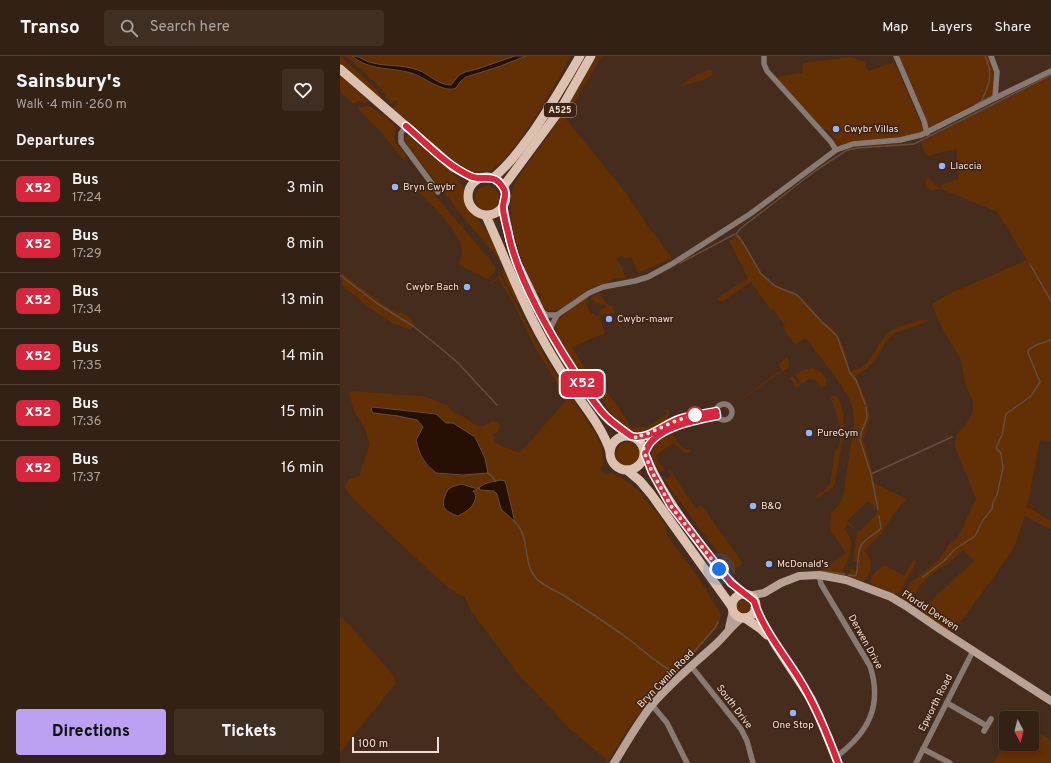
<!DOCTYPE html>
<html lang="en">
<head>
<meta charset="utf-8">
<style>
  :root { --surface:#342115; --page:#3f2e22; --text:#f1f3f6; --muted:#a9a3a0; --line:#4e3e34; --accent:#bca0f2 }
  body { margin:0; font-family:Overpass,sans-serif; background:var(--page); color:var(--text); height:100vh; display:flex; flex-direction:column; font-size:15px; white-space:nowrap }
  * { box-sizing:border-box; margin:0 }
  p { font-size:13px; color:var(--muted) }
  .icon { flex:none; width:22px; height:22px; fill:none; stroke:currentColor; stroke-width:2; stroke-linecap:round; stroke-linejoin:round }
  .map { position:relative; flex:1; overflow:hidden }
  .drawer { display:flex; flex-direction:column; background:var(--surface); width:340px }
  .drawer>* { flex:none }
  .badge { padding:0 8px; border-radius:6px; font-size:14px; line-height:26px }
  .needle { width:26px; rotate:173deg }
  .buttons { position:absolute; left:659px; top:655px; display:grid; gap:8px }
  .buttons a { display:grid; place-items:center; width:40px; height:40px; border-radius:4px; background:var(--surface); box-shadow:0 2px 6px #0003,0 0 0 1px var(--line); font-size:20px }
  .scale { position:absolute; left:12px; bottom:10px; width:87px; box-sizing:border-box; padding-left:4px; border:2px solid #efded4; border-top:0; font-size:11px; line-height:14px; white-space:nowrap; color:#efded4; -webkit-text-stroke:3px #3c2213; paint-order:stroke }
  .you { position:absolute; width:20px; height:20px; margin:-10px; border:3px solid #fff; border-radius:50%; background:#1a73e8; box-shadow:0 0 0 6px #1a73e833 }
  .map>.badge { position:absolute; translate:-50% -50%; box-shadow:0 0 0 2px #fff }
  h2 { padding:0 16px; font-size:15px; line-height:36px }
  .round { display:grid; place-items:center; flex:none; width:42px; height:42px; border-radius:4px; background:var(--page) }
  .head { display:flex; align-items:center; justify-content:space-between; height:68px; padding:0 16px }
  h1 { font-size:19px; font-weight:800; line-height:30px }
  .cta { display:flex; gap:8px; margin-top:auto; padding:8px 16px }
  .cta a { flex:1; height:46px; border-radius:4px; background:var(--accent); color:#111; font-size:16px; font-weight:800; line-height:46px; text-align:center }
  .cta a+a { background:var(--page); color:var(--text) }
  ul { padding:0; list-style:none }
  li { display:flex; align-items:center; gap:12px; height:56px; padding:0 16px; border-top:1px solid var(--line) }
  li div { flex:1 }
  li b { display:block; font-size:15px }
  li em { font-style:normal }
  li .badge { min-width:44px; font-weight:700; text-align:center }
  header { display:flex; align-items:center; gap:24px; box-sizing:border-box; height:56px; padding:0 20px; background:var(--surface); border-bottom:1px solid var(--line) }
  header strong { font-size:19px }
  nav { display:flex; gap:22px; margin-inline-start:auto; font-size:14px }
  .search { width:280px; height:36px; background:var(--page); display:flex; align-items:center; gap:10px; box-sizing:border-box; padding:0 14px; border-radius:4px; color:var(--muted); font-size:15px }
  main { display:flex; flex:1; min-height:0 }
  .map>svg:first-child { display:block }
  .green { fill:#632f05; fill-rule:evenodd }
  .water { fill:#271003; stroke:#634e42 }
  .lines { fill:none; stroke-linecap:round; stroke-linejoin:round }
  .stream { stroke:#634e42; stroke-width:1.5 }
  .street { stroke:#887a72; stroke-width:5.5 }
  .secondary { stroke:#b8a295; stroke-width:8 }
  .primary { stroke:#ddc1b0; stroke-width:9 }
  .line-casing { stroke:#fff; stroke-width:9 }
  .line { stroke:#d7263d; stroke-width:6 }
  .walk { stroke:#efded4; stroke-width:4; stroke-dasharray:0 7.2 }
  .poi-dot { fill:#92b7fd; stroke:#3c2213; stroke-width:1.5 }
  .stop-dot { fill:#fff; stroke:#d7263d; stroke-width:2 }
  .labels { text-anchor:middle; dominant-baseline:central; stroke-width:3; stroke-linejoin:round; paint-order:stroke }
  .shield { fill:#3c2213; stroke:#b9a69a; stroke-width:1 }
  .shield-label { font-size:9px; font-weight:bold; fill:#efded4 }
  .poi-label { font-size:10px; fill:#efded4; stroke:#3c2213; text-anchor:start }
  .street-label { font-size:10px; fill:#efded4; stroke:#3c2213 }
</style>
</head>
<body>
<header>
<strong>Transo</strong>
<div class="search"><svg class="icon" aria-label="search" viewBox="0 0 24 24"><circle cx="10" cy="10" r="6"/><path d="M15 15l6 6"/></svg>Search here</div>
<nav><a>Map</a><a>Layers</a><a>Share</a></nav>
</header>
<main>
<section class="drawer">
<div class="head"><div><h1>Sainsbury's</h1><p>Walk · 4 min · 260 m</p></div><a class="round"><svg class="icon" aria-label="heart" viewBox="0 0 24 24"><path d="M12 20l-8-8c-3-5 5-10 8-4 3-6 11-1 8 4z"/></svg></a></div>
<h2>Departures</h2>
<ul>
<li><span class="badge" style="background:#d7263d;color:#fff">X52</span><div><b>Bus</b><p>17:24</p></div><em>3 min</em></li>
<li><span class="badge" style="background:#d7263d;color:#fff">X52</span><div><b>Bus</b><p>17:29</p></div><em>8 min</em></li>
<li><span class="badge" style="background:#d7263d;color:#fff">X52</span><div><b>Bus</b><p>17:34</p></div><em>13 min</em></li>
<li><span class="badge" style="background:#d7263d;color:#fff">X52</span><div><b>Bus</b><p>17:35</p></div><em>14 min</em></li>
<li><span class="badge" style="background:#d7263d;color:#fff">X52</span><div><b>Bus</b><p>17:36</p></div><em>15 min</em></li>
<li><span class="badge" style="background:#d7263d;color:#fff">X52</span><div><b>Bus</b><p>17:37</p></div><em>16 min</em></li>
</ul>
<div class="cta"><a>Directions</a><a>Tickets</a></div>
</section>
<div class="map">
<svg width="711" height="707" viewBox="0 0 711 707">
  <rect width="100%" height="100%" fill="#462c1c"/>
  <!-- green -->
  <g class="green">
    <polygon points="0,0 36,33 47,50 0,9"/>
    <path d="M6,0h6l5,4 12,6 42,7 29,13 16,2 4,-6 6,-5 32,-10 28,-11h45c-13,23 -66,122 -93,119 -17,-2 -69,-53 -85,-67l5,-6 -3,-2 -4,4 -13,-19z"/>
    <path d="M18,0h157l-38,13 -12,3 -14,13c-14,0 -22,-11 -34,-15 -21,-8 -37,-1 -59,-14z"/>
    <path d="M257,0h5l-37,62 61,75 24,36 22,29 -34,15 -7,-16 -6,2 -3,-4 -6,4 8,10 -2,1 4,8h-12c-7,7 -17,6 -25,11 -10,6 -33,30 -45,19 -3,-3 -5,-7 -4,-11l2,-2 -1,-2h-5c-13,-29 -27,-60 -25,-94 2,-21 20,-38 31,-55 8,-11 16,-24 24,-36 11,-17 20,-35 31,-52z"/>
    <polygon points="557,0 649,0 655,12 653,39 589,72 577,42"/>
    <polygon points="511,1 525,6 528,15 554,6 584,75 574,79 500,91 487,73 483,73 435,21 462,17 463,7"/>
    <polygon points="371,13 373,18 364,24 338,31 356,19"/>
    <polygon points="0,18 27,44 27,47 18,45 13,48 0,35"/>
    <path d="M711,20v365l-11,-1 -13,68c6,0 19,10 24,14v8l-26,-14 -10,29 -10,16 -42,58 -18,14 -26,-18 14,-16 41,-38 -11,-11 -14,13 -16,10 -12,11 -15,22 -7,-4 12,-20 20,-15 7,-7 11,-15 11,-11 8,-19 8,-16 -21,-52v-7l4,-9 6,-5 8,-15v-9l-8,-17 -4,-25 -22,-38 -7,-18 19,-11 76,-33 -30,-48 -56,-23 -10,1 -5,-3 -1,-5 3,-5 7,8 6,4v-4l17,-6 1,-7 -3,-23 -29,7 -6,-13 88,-48z"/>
    <path d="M30,50l23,17 3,7c-5,11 1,16 9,24v7l-26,-31 -21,-21v-2z"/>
    <path d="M68,79l9,6 38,34 8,12 4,21 24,27 30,70c-8,-6 -15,-22 -19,-32l2,-4 -3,-7 -38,-45 -55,-71 -4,-8z"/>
    <polygon points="571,86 575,89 515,93 516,91"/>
    <path d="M82,127l5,3 64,75 4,6v5l-5,5 -3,2 -29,-15c2,-4 4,-8 4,-12 0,-19 -33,-50 -46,-63z"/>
    <circle cx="147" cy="142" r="12"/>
    <path d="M399,178l23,40 13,11 22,9 6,5 19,22 9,6 7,8 8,19 4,18c4,-2 8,-3 12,-5 12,-8 15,-25 26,-34 10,-8 24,-9 34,-14l2,1 1,2c-12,7 -27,7 -37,17 -5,6 -8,14 -13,21 -5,7 -12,11 -19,16l11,27 3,13 -7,24 10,33 1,10 32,16 -15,19 -9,15 -18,18c9,5 8,23 0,30h-7l-7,-2 -2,-4 4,-8h1l-1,3 5,1 2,-8 -6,-2 4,-31 2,2 20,-20 -11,-11 -21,20 7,6 -1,2 -5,-5 -4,5c13,12 6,27 -1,41l2,5 -44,-3 20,-1 25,-18 -16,-23 1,-17 8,-8 4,-8 11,-74 -1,-13 -3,-9 -8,-15 -36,-48 -11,7 -12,-17 2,-2 -12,-17 -2,1 -20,-28 -28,19h-4l-2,-3 31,-20 -19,-37z"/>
    <polygon points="0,216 51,254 58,257 61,256 71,263 74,269 71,274 52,267 27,250 2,229"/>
    <path d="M160,219l47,86 45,67 8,15 4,21 -4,5 6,6 4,-3 17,9 15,13 22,29 3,12 35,48 19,32 -3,10 -22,27 -19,21h-4l-2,2 1,2 -3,4 -26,27 -14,19 -22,36h-3l2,-4 -36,-30 -51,-54 -48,-64 -7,-15 -7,-2 -21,-17 -83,-78 -9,-12 5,-8 10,-3 10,-31 -3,-14 -13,-23 -4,-15 5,-2 33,3 36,2 24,9 7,8 7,2 8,6 11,6 4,-1 7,-5 6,1 3,4 -2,6 -5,2 2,8 9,5 16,6 47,-54c-10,-17 -21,-33 -31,-50 -12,-23 -22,-49 -38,-70l-7,5 -1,-1zM58,354l38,3 10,10h7l22,14 10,21 -11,16c-4,0 -8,1 -12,1 -29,2 -39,-8 -46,-35l7,-13 -6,-7z"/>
    <path d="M259,237l7,10 6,3 3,6 -9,4 -1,-2 -6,2 6,17 -33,14 13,21 -7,4c-6,-10 -27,-39 -21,-50 3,-6 24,-20 29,-24l3,4 -3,1 5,11 3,-1 2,4 4,-3 -1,-3 7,-4 -1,-2 -9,-2 -5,-6z"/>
    <polygon points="447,302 449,305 449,311 399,345 398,345 442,314 438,308"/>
    <polygon points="473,312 481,316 487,323 486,329 482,332 477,325 469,323 456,332 450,322 453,320 458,326 457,327 459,329 461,327 455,319 465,313"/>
    <path d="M261,336l2,3 4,-3 25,36 13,-2 1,2 21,-14 -1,-4h3c1,7 -3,11 -9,14 -6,3 -12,7 -18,8 -19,2 -35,-24 -44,-38z"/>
    <path d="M494,339c19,12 4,68 1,88l-2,4 -15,11 -2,-2 11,-8 -1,-2 4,-2 5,-33 4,-3 2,-18 -8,-27 -4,-5z"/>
    <path d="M331,378c10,6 5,15 19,15l1,3 -6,2 -8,-8 -4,-3 -18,13 10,14 -4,2c-16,-18 -9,-28 10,-38z"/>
    <circle cx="288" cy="398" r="12"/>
    <polygon points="330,414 356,453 361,449 402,506 402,508 395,513 397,517 395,519 327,428 322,419 327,423 331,420 328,415"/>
    <path d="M573,504l4,2 -18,31 -6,1 -22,-10c-1,-10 6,-14 14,-19l19,11z"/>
    <circle cx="403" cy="551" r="7"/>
    <polygon points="0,561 9,569 53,619 56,627 0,696"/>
    <polygon points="692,673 711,684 711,707 654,707 666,685 666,688 692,688"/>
  </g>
  <!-- water -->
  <g class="water">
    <path d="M12,0c7,0 11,4 17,6 16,5 33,2 49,8 11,4 20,15 33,15l8,-10 6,-3 12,-3 38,-13h11l-28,11 -32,10 -6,5 -4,6c-12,6 -33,-12 -45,-15 -21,-6 -41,-2 -59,-17z"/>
    <path d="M33,351l63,7 10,9h7l22,14 10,21 3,15 -25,2 -27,-2c-13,-11 -16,-17 -20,-33l7,-13 -6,-7 -19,-4 -25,-3 -2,-4z"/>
    <path d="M161,424l4,1 1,3 8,34v3l-13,-12 -4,-15 -3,-3 -14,-1 -1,-2 -6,3 3,4c-1,12 -9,16 -18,21 -11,-4 -18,-8 -13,-20 1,-3 2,-6 5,-8 3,-2 8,-3 12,-4l12,4h5c5,-6 14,-6 22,-8z"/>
  </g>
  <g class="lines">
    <!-- stream -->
    <g class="stream">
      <path d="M641,46c8,-17 13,-27 4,-46"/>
      <polyline points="635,49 652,40"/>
      <polyline points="340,207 395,178"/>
      <polyline points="690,208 711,245"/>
      <polyline points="0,219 38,248 73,270 103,294 118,307 157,349"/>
      <polyline points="525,348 516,324 510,317 497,280 482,266 457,239 435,230 421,218 402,185 396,178 401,172 475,115 507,94 518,92 574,88 711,19"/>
      <polyline points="526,351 527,362 521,377 520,384 531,418 538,453"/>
      <polyline points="148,417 156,425"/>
      <polyline points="531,418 612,381"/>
      <path d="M174,465c17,15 8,40 21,56 5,7 21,14 28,18 22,14 44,28 64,43 15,11 29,25 46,34h3l39,-44 3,-6"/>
      <polyline points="480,515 505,518"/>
      <path d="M508,519l7,1 1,-1c3,-9 0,-22 6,-31 5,-7 14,-10 19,-16l-2,-12"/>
      <polyline points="583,521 604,505 614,494 635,480 643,464 652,453 653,447 657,439 663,412 661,397 656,392 662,379 666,358 691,340 700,326 688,297 688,294 696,289 711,284"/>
    </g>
    <!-- street -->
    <g class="street">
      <polyline points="424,0 424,8 427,15 491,86 496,94"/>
      <polyline points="556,0 584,65 587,77"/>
      <polyline points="651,0 657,16 655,42"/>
      <polyline points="66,70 61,77 61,86 98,136"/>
      <polyline points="201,255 207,259 217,259"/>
      <polyline points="211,276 211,271 217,259 249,237 263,231 295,225 308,221 332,208 410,158 496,94 513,88 560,84 581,79 655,42 711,15"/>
      <circle cx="384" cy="356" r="8"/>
      <polyline points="295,381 304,379 338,364 376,355"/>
      <path d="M305,395c2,-3 4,-7 7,-10 14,-16 46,-21 65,-25"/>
      <path d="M479,519l2,9 49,82c13,40 -2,67 -34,91"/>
      <polyline points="351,610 401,673 407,685 413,707"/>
      <polyline points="607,647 647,670"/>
      <polyline points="312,649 327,667 347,707"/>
      <polyline points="644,675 651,663"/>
      <polyline points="583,693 610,707"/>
      <polyline points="576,707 633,595"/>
    </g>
    <!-- secondary -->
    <g class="secondary">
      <polyline points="409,540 424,537 441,527 459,520 479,519 506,524 551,541 566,550 601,574 711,645"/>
      <polyline points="389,572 393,554"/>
      <path d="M274,707c12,-19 23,-39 37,-57 19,-23 43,-42 65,-62 9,-8 16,-19 26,-26"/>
    </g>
    <!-- primary -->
    <g class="primary">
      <polyline points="0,13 113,111 133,122 140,122"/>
      <circle cx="147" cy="140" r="19"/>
      <path d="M153,122c16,-13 28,-30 40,-46 17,-25 32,-50 47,-76"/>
      <polyline points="163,131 222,51 251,0"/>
      <polyline points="163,151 170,185 176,205 210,276 225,302 261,355 269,364 291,380"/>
      <path d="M146,160c19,41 34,83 56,122 9,17 20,34 30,50 14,21 30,39 38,63"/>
      <circle cx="287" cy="397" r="17"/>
      <path d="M305,398c13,32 31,58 52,86 15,21 28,39 49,55"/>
      <polyline points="287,414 300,425 311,438 392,551"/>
      <circle cx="404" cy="550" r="12"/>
      <polyline points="415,552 435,588 471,643 479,660 498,707"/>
      <polyline points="405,562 421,573 427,579"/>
    </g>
  </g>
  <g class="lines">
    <!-- line casing -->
    <g class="line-casing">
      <path id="line" d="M66,70c20,17 40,39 64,50 11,6 23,-4 32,10 7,9 0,14 1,23 1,10 5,22 7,32 11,43 40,93 64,130 8,14 17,28 27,40 8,10 20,18 30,25 16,5 33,-12 48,-17 12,-4 25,-5 37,-8l1,5c-21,4 -67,12 -72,38l7,18 19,34 34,44 26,33 23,18c8,27 29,52 44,76 17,27 29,56 40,86"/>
    </g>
    <!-- line -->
    <use href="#line" class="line"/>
    <!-- walk -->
    <polyline class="walk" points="355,359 338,364 304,379 295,381 300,384 303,390 305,398 312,416 331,450 379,513"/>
  </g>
  <!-- markers -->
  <g class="poi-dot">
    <circle cx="496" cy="73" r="4"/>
    <circle cx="602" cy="110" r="4"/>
    <circle cx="55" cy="131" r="4"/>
    <circle cx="127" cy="231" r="4"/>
    <circle cx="269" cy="263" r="4"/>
    <circle cx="469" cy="377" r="4"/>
    <circle cx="413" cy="450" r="4"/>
    <circle cx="429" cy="508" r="4"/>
    <circle cx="453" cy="657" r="4"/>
  </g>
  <circle class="stop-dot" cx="355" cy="359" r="8"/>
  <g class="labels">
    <!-- shield labels -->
    <rect class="shield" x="204" y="47" width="32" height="14" rx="3"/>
    <g class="shield-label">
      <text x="220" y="54">A525</text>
    </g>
    <!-- poi labels -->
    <g class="poi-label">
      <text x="504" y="73">Cwybr Villas</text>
      <text x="610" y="110">Llaccia</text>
      <text x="63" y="131">Bryn Cwybr</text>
      <text x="119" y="231" text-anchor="end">Cwybr Bach</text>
      <text x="277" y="263">Cwybr-mawr</text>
      <text x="477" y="377">PureGym</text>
      <text x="421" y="450">B&amp;Q</text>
      <text x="437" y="508">McDonald's</text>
      <text x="453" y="669" text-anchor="middle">One Stop</text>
    </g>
    <!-- street labels -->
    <g class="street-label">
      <text transform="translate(590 555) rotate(33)">Ffordd Derwen</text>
      <text transform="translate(525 586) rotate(61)">Derwen Drive</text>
      <text transform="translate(326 623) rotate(-46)">Bryn Cwnin Road</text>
      <text transform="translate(596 647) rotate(-63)">Epworth Road</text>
      <text transform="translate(394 651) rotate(53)">South Drive</text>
    </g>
  </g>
</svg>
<div class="buttons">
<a><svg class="needle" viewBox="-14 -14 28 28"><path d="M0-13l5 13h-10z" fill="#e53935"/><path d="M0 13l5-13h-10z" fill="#a9a3a0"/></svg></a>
</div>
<div class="scale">100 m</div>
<div class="you" style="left:379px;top:513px"></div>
<b class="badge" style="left:242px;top:328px;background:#d7263d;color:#fff">X52</b>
</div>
</main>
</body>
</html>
